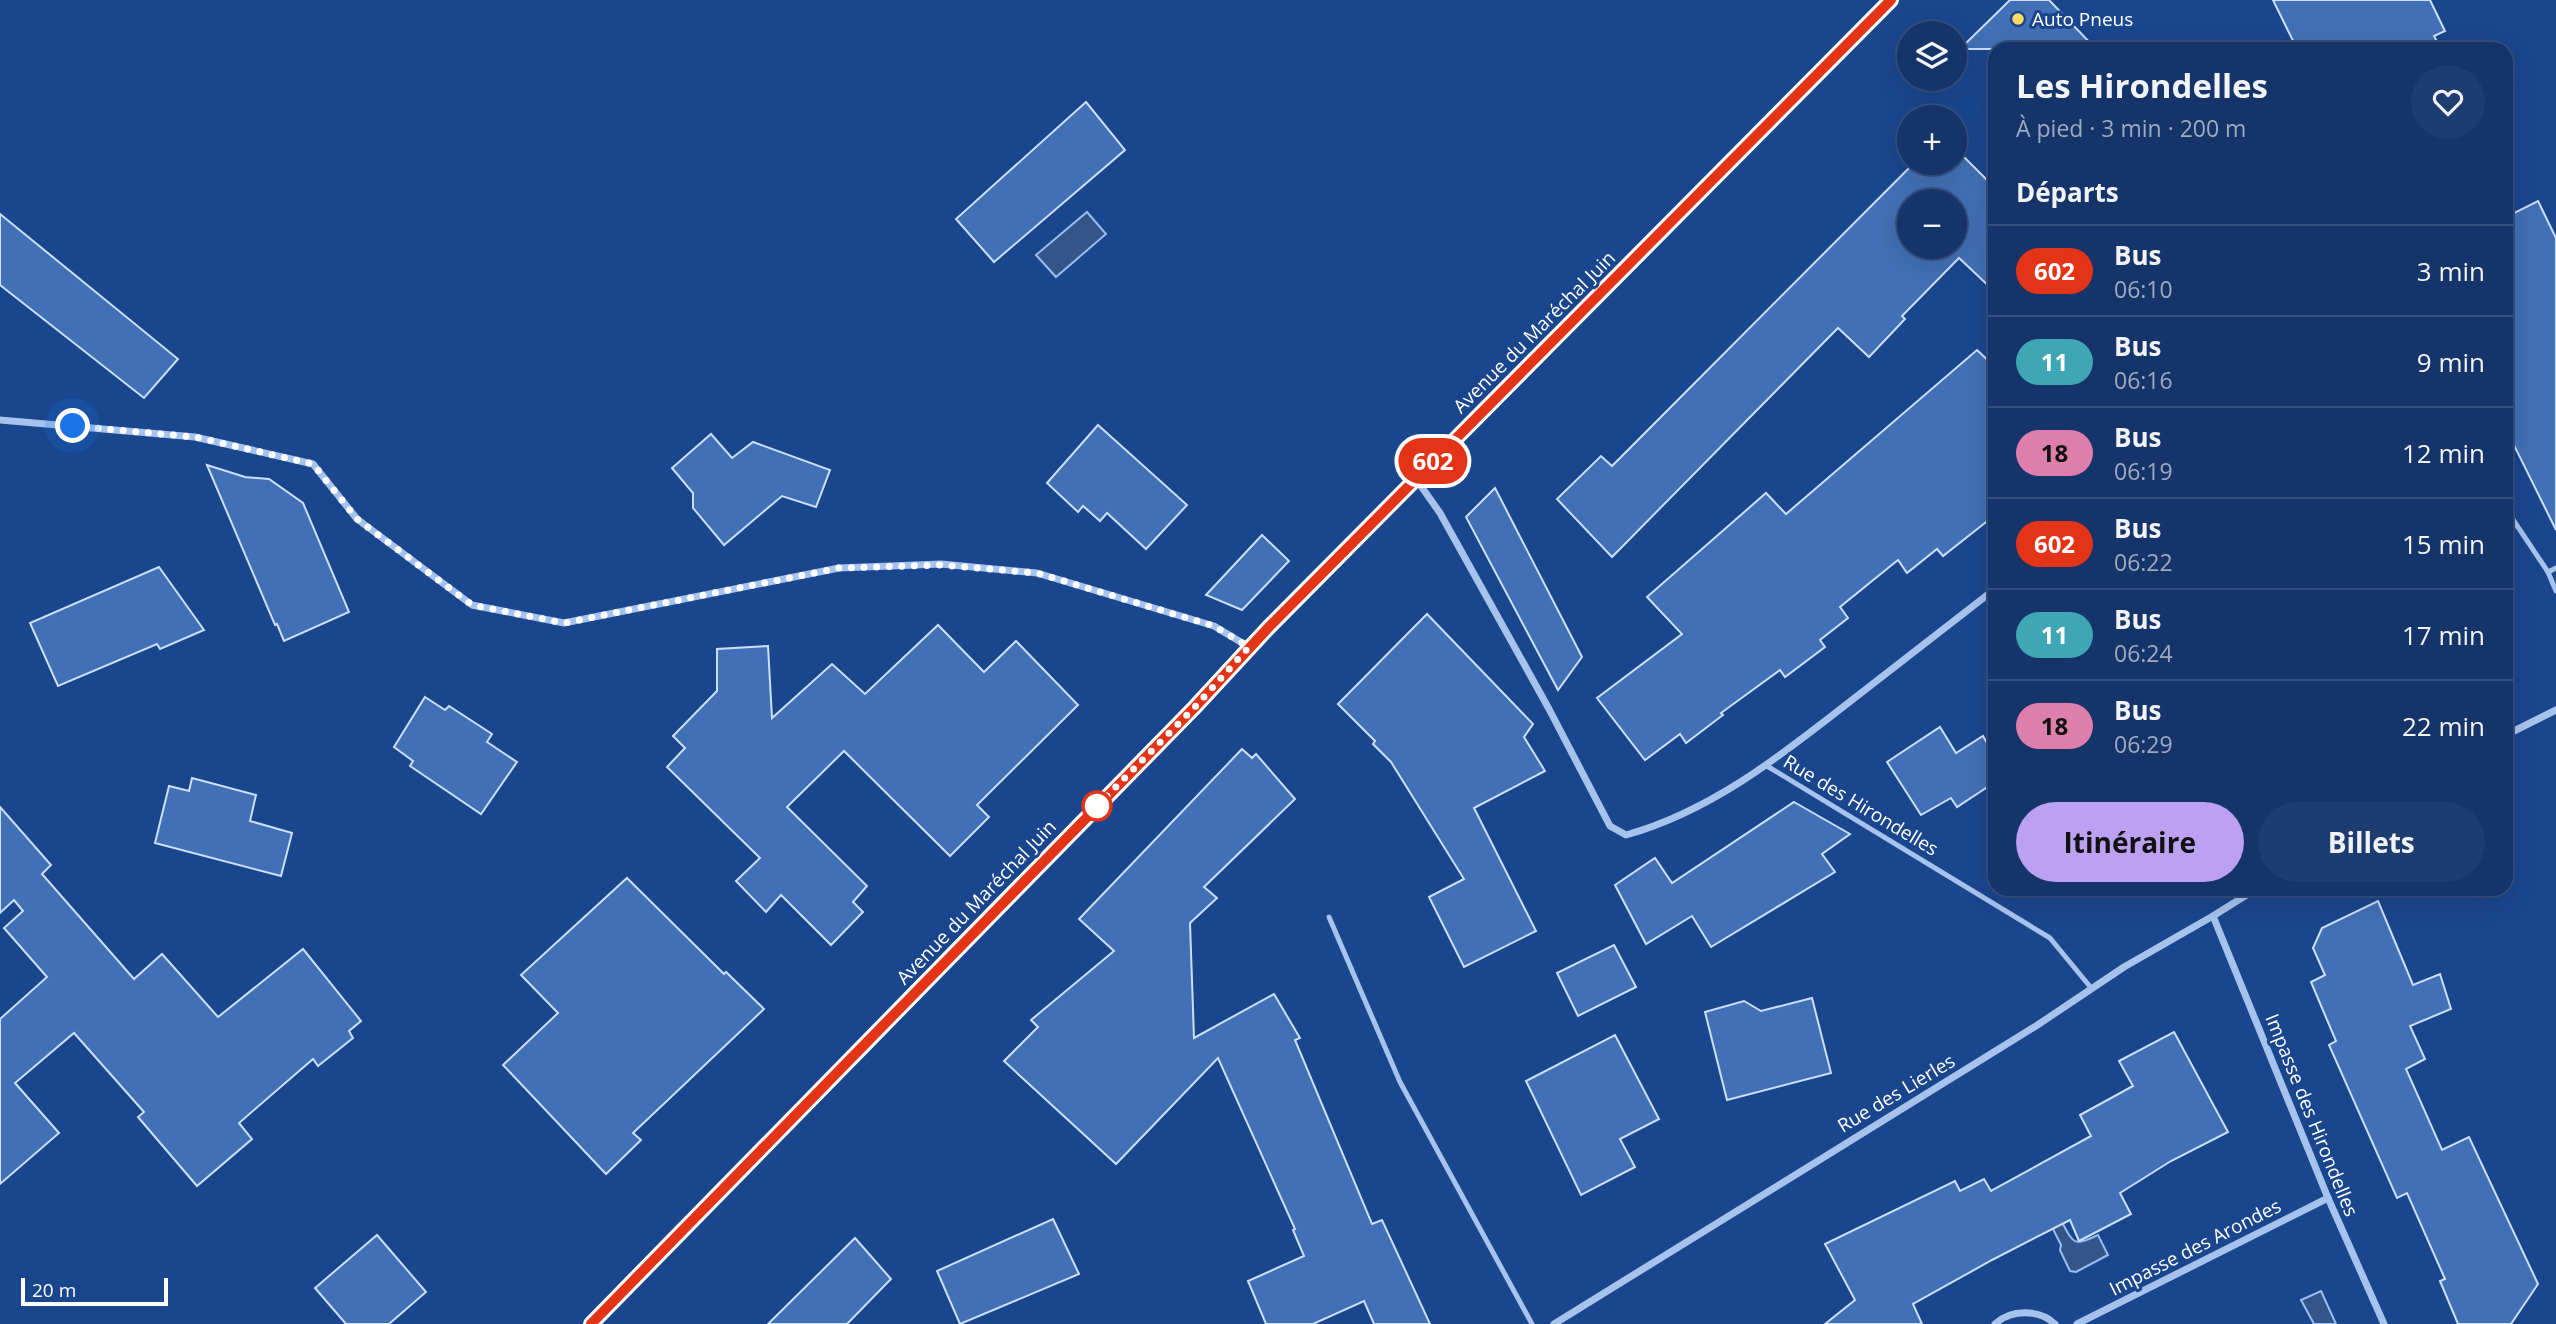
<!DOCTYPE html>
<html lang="fr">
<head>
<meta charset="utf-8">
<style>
  :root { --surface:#14346a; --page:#1d3c70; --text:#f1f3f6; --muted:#9daac1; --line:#334f7e; --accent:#bca0f2 }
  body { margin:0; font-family:"Open Sans",sans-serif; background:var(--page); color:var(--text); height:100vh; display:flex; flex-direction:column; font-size:26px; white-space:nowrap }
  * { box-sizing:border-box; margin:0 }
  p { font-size:23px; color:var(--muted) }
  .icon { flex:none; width:38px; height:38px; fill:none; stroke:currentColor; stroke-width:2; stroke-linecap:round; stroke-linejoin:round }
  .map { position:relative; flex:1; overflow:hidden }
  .sheet { position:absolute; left:1988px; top:42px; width:525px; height:854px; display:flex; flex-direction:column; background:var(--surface); border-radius:21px; box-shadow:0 7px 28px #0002,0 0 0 2px var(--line) }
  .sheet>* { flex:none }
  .badge { padding:0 14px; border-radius:23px; font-size:24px; line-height:46px }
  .tools { position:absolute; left:1897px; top:21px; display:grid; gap:14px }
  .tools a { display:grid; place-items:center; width:70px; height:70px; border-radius:50%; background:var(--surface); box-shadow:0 7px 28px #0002,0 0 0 2px var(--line); font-size:35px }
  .scale { position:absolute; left:21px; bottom:18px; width:147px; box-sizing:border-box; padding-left:7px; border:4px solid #fff; border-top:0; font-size:19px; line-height:24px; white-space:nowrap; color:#fff; -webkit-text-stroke:5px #1a468e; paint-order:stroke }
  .you { position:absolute; width:35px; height:35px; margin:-18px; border:5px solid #fff; border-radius:50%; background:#1a73e8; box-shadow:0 0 0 10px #1a73e833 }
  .map>.badge { position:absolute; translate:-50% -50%; box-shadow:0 0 0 4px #fff }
  h2 { padding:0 28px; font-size:26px; line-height:63px }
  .round { display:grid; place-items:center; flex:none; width:74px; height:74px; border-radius:37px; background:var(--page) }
  .head { display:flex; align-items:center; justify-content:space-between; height:119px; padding:0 28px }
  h1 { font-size:33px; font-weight:700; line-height:52px }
  .button { display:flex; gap:14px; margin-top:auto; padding:14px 28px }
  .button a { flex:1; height:80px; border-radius:42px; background:var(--accent); color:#111; font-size:28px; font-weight:700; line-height:80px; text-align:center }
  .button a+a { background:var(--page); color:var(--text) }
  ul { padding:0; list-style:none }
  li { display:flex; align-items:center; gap:21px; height:91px; padding:0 28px; border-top:2px solid var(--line) }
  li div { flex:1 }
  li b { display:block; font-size:26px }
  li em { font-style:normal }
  li .badge { min-width:77px; font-weight:700; text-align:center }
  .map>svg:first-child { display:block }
  .water { fill:#345589; stroke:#99bdf0; stroke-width:2 }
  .building { fill:#4270b6; stroke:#ccdffa; stroke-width:2; fill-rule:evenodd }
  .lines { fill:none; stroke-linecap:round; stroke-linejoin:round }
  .lane { stroke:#a6c3ee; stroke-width:5 }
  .street { stroke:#a6c3ee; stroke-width:7 }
  .secondary { stroke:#d3e2fa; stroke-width:14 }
  .line-casing { stroke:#fff; stroke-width:16 }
  .line { stroke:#e43417; stroke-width:10 }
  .walk { stroke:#fff; stroke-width:7; stroke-dasharray:0 12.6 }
  .poi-dot { fill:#ffda63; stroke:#1a468e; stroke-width:2.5 }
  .stop-dot { fill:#fff; stroke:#e43417; stroke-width:3.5 }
  .labels { text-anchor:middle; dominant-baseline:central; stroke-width:6; stroke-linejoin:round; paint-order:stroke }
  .poi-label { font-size:19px; fill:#fff; stroke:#1a468e; text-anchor:start }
  .street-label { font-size:19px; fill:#fff; stroke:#1a468e }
</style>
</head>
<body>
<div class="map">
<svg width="2556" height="1324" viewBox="0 0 2556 1324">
  <rect width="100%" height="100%" fill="#1a468e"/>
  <!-- water -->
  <g class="water">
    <polygon points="1087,212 1106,234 1056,277 1036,255"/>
    <path d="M2062,1222c12,23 12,24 36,13l10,20 -32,17 -6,-1 -10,-21 1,-5 -9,-18z"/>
    <polygon points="2321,1291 2336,1324 2314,1324 2301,1300"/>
  </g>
  <!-- building -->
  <g class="building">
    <polygon points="2010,0 2049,0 2096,49 1960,49"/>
    <polygon points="2273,0 2430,0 2445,31 2434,36 2441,49 2297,49"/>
    <polygon points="1086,102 1125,150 994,262 956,219"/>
    <path d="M1955,148l40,40v104l-36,-34 -57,58 3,3 -36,38 -31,-29 -226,229 -55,-58 44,-43 11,10 302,-303h41zM1909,201h46v46h-46z"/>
    <polygon points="2538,201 2556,238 2556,530 2506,429 2506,217"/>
    <polygon points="0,214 178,359 144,398 0,285"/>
    <polygon points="1977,350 1995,367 1995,515 1943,556 1937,549 1907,573 1898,560 1840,607 1848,618 1820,640 1825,647 1785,677 1780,670 1721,713 1723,715 1686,743 1680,734 1645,760 1597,698 1682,634 1647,597 1766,493 1786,514"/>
    <polygon points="1098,425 1187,505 1146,549 1107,513 1100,521 1083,506 1078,512 1047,483"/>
    <polygon points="711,434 732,458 753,442 830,470 816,507 782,496 724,545 693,508 693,493 672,468"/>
    <polygon points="207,465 245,477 269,479 303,503 349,612 284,641 277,624 275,625"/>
    <polygon points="1495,488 1582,657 1558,690 1466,517"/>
    <polygon points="1262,535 1289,561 1242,610 1206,595"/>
    <polygon points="159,567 204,630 160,649 157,644 58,686 30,623"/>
    <polygon points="1427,614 1533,724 1524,737 1545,771 1474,808 1536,931 1464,967 1429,897 1464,879 1391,762 1373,744 1375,741 1338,704"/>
    <polygon points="938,625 984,672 1016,641 1078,705 977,805 989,817 950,856 844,751 787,807 867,886 853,902 863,912 831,945 781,895 766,912 736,881 760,858 667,767 685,748 673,736 717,691 717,649 768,646 772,718 832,664 865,694"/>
    <polygon points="425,697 445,710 449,706 492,734 487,742 517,762 481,814 410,766 413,761 394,747"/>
    <polygon points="1940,727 1956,753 1983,736 1995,757 1995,782 1957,807 1951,798 1921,815 1887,762"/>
    <polygon points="1242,749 1252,758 1256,754 1295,799 1204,887 1217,898 1190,923 1194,1038 1274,994 1300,1038 1295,1040 1372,1224 1382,1220 1430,1324 1374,1324 1364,1301 1313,1324 1266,1324 1248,1281 1304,1256 1293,1230 1295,1229 1218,1058 1116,1164 1004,1061 1038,1027 1031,1020 1114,951 1079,919"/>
    <polygon points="192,778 256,795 250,821 292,833 281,876 155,843 169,786 189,791"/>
    <polygon points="1794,802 1850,834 1822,854 1835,872 1711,947 1692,916 1646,944 1615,885 1655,858 1672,883"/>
    <polygon points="0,807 51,865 42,874 134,979 162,954 218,1017 303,949 361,1021 349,1031 353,1038 318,1066 313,1059 239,1123 252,1139 197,1186 138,1117 144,1112 74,1033 15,1083 59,1133 0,1184 0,1019 47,977 4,928 23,911 14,900 0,913"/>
    <polygon points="627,878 724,974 726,972 764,1009 633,1133 641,1140 606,1174 503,1065 558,1013 521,975"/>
    <polygon points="2378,901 2413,985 2440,974 2451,1009 2410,1026 2425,1059 2406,1069 2442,1150 2469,1137 2538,1284 2511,1324 2458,1324 2440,1281 2445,1279 2407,1193 2397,1198 2329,1045 2336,1041 2311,982 2325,975 2313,948 2322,928"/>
    <polygon points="1614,945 1636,987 1578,1016 1557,973"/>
    <polygon points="1812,998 1831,1073 1727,1100 1705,1012 1744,1001 1761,1011"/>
    <polygon points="2174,1032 2228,1132 2171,1161 2120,1193 2131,1214 2079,1241 2070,1220 1992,1260 1913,1304 1922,1324 1825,1324 1855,1300 1825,1244 1955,1181 1960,1191 1984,1179 1991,1191 2091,1136 2080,1115 2133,1086 2119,1061"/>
    <polygon points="1615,1035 1659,1119 1620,1139 1635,1167 1581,1195 1526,1081"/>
    <polygon points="1053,1219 1079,1274 960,1324 937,1271"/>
    <polygon points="377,1235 426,1292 389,1324 346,1324 315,1288"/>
    <polygon points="855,1238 891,1279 847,1324 768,1324"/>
  </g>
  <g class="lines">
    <!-- lane -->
    <g class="lane">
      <polyline points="2506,509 2548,572 2556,568"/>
      <polyline points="2548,572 2556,591"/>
      <polyline points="1767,766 2050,938 2092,989"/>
      <polyline points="1329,917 1400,1082 1532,1324"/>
    </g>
    <!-- street -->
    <g class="street">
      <polyline points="0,420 195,437 313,464 357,519 472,605 564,623 839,568 941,564 1037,573 1214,626 1249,647"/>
      <path d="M1416,479l24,34 109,196 61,117 16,9c86,-24 157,-81 226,-135 48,-37 95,-74 143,-111"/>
      <polyline points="2506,735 2556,710"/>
      <polyline points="2213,916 2328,1198 2384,1324"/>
      <polyline points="1554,1324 2036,1026 2124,967 2213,916 2256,889"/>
      <path d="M1995,1324c16,-15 44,-15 60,0"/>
      <polyline points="2077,1324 2328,1198"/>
    </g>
    <!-- secondary -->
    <polyline class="secondary" points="591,1324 1193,708 1249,647 1891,0"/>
  </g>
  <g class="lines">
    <!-- line casing -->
    <g class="line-casing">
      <polyline id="line" points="591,1324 1194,708 1268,628 1891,0"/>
    </g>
    <!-- line -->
    <use href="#line" class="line"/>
    <!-- walk -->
    <polyline class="walk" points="73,426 195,437 313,464 357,519 472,605 564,623 839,568 941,565 1037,573 1214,626 1249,647 1194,708 1094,809 1097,806"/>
  </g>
  <!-- markers -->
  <circle class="poi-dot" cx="2018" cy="19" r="7"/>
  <circle class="stop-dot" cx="1097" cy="806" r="14"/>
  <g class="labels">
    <!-- poi labels -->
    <g class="poi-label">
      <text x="2032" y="19">Auto Pneus</text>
    </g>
    <!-- street labels -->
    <g class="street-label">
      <text transform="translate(1534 332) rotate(-45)">Avenue du Maréchal Juin</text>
      <text transform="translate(1861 805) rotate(31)">Rue des Hirondelles</text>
      <text transform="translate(976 902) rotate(-46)">Avenue du Maréchal Juin</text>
      <text transform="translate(1896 1093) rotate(-31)">Rue des Lierles</text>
      <text transform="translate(2312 1115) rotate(68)">Impasse des Hirondelles</text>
      <text transform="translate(2195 1247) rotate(-27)">Impasse des Arondes</text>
    </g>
  </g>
</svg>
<div class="tools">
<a><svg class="icon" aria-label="layers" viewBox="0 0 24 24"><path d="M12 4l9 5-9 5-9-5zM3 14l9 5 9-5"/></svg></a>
<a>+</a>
<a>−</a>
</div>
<div class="scale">20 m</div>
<div class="you" style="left:73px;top:426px"></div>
<b class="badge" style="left:1433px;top:461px;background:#e43417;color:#fff">602</b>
<section class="sheet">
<div class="head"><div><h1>Les Hirondelles</h1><p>À pied · 3 min · 200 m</p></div><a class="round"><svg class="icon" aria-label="heart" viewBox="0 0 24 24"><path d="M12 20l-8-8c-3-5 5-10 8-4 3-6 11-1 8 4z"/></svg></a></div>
<h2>Départs</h2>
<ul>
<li><span class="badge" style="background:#e43417;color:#fff">602</span><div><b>Bus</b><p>06:10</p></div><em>3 min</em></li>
<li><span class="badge" style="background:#3ea6b4;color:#fff">11</span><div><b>Bus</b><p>06:16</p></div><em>9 min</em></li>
<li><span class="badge" style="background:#de7eab;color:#111">18</span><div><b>Bus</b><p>06:19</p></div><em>12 min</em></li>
<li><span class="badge" style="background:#e43417;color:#fff">602</span><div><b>Bus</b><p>06:22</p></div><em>15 min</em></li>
<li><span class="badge" style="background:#3ea6b4;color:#fff">11</span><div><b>Bus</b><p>06:24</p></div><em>17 min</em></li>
<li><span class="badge" style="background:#de7eab;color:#111">18</span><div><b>Bus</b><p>06:29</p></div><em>22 min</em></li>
</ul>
<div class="button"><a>Itinéraire</a><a>Billets</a></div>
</section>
</div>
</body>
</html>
